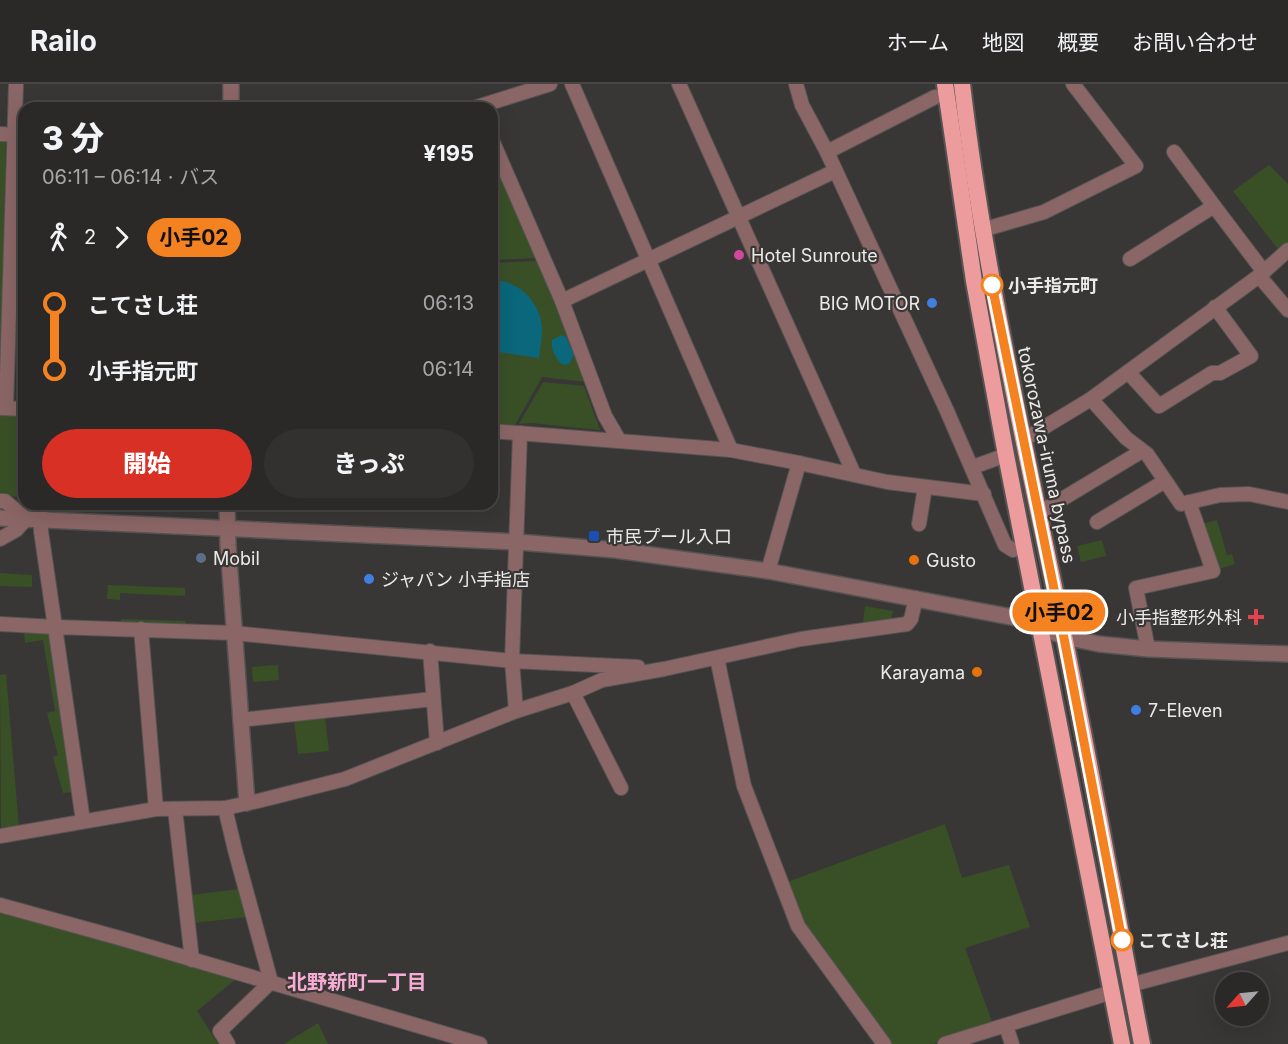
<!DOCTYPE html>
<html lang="ja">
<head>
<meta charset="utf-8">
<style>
  :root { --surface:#2b2928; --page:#333130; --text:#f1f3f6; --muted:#a6a6a8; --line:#474545; --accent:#d93025 }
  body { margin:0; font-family:Inter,"Noto Sans JP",sans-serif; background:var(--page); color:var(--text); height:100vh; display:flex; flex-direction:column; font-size:22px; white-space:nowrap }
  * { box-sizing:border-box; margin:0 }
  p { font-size:20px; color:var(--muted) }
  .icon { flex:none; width:33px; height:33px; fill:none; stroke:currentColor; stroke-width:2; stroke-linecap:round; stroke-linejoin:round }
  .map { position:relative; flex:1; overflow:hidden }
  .sheet { position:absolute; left:18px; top:18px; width:480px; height:408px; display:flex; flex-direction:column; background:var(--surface); border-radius:18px; box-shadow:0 6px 24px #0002,0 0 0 2px var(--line) }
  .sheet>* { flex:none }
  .badge { padding:0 12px; border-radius:20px; font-size:21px; line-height:39px }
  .needle { width:39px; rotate:243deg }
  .tools { position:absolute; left:1215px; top:888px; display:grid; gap:12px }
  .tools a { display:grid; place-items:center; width:54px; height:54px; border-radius:50%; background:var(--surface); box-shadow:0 6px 24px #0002,0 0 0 2px var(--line); font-size:30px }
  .map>.badge { position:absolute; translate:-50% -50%; box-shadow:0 0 0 3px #fff }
  .legs { display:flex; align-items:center; gap:9px; height:66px; padding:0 24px; font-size:20px }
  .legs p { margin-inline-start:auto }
  .overview { display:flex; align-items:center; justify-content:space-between; height:102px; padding:0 24px }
  h1 { font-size:33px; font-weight:800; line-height:45px }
  .cta { display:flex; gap:12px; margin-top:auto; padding:12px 24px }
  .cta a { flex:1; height:69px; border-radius:36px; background:var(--accent); color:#fff; font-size:24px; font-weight:800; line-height:69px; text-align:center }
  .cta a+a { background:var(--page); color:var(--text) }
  ul { padding:0 24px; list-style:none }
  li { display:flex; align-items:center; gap:21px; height:66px; font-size:22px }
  li i { display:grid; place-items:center; width:9px; height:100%; margin:0 8px; background:currentColor }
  li i::after { content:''; width:15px; height:15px; margin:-8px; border:4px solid; border-radius:50%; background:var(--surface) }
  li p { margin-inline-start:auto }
  li:first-child i { background:linear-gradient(#0000 50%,currentColor 0) }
  li:last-child i { background:linear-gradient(currentColor 50%,#0000 0) }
  header { display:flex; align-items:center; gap:36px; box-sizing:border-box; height:84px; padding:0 30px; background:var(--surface); border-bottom:2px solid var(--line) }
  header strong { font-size:28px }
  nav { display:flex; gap:33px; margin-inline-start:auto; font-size:21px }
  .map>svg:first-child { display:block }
  .green { fill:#395027 }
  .water { fill:#0a677c }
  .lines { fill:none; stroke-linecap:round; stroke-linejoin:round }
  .minor-casing { stroke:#555452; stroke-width:16 }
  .tertiary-casing { stroke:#555452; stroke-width:18 }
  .trunk-casing { stroke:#555452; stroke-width:20 }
  .minor { stroke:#8b6666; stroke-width:14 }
  .tertiary { stroke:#8b6666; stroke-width:15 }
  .trunk { stroke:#ec9c9c; stroke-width:16 }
  .line-1-casing { stroke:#fff; stroke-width:14 }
  .line-1 { stroke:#f58220; stroke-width:9 }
  .hotel-dot { fill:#d1479c; stroke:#393735; stroke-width:2 }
  .stop-1-dot { fill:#fff; stroke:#f58220; stroke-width:3 }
  .shop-dot { fill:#3f7fe0; stroke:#393735; stroke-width:2 }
  .transit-dot { fill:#1a4fb4; stroke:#393735; stroke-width:2 }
  .service-dot { fill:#5c6f8a; stroke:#393735; stroke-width:2 }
  .food-dot { fill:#e8710a; stroke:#393735; stroke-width:2 }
  .health-dot { fill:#e0444e; stroke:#393735; stroke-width:2 }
  .labels { text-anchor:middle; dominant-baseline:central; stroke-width:4.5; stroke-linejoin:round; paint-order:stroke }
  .poi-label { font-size:18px; fill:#ebeae8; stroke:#393735; text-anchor:start }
  .stop-label { font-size:18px; font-weight:bold; fill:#ebeae8; stroke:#393735; text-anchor:start }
  .street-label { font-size:18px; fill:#ebeae8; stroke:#393735 }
  .neighbourhood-label { font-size:20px; font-weight:bold; fill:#f7acd4; stroke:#393735 }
</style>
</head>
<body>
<header>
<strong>Railo</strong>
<nav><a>ホーム</a><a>地図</a><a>概要</a><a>お問い合わせ</a></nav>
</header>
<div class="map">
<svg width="1288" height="960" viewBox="0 0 1288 960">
  <rect width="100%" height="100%" fill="#393735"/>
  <!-- green -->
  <g class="green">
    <polygon points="0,54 6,54 0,316"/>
    <polygon points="492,62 538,174 492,176"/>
    <polygon points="1269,81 1288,100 1288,161 1281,169 1233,107"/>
    <polygon points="539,177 587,298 542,293 515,341 492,340 492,179"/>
    <polygon points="543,298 584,302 600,346 531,339 519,340"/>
    <polygon points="0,326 24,327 24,413 0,412"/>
    <polygon points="1217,436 1227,471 1232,470 1235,480 1212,487 1198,441"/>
    <polygon points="1102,456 1106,472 1081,478 1077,462"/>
    <polygon points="0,489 32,491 32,503 0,502"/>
    <polygon points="108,501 185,504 185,512 120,509 120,516 107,515"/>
    <polygon points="865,522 893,527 891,537 863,539"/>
    <polygon points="121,535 186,537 186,543 120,540"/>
    <polygon points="24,546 49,547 72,708 63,709 53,673 58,671 47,629 55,627 43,556 25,559"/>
    <polygon points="278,581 279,596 253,598 252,583"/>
    <polygon points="6,590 19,743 1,744 0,591"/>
    <polygon points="325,633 329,667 298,670 294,636"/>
    <polygon points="945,740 962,794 1009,781 1030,843 965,864 994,943 933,960 888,960 798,842 782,800"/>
    <polygon points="240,805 247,833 193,839 190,811"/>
    <polygon points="0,825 237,894 197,927 218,960 0,960"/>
    <polygon points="318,939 328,960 284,960"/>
  </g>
  <!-- water -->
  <g class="water">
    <path d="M492,196c27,0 49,22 50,49 0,10 -2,20 -3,29l-47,-7z"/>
    <path d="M562,251l4,2 8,18 -5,9 -6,1c-7,-5 -13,-17 -11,-25z"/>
  </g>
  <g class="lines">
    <!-- minor casing -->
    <g class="minor-casing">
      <g id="minor">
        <polyline points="572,0 731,366"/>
        <polyline points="679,0 854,390"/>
        <polyline points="796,0 802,21 827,68 947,327 1005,461 1013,466"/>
        <polyline points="474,24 550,0"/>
        <polyline points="0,50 24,51"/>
        <polyline points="492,56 562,217"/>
        <polyline points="827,68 935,13"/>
        <polyline points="1214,122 1264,188"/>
        <polyline points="982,146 1044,128 1136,82 1073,0"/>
        <polyline points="1130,175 1214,122 1174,68"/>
        <polyline points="1259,192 1288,226"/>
        <polyline points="1128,288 1159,322 1212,289 1220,289 1251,272 1215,223"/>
        <polyline points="1091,315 1126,354 1147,370 1181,420 1220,411 1249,410 1288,418"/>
        <polyline points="0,324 24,325"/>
        <polyline points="6,324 16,0"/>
        <polyline points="492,347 731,366 799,379"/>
        <polyline points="619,356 605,332 562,217 835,87"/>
        <polyline points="1023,356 1091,315 1259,192 1288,166"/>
        <polyline points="973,383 1006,371"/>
        <polyline points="0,417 5,417 26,435 16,446 0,455"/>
        <polyline points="1039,429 1142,367"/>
        <polyline points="1097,438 1165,397"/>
        <polyline points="919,440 925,403"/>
        <polyline points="768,487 799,379 887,398 984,410"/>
        <polyline points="0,540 55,543 41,447 40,420"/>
        <polyline points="141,545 156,725"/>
        <polyline points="1148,565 1136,504 1213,487 1189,418"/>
        <polyline points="430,567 437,659"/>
        <polyline points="717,574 744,702 798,842 884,960"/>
        <polyline points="573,609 621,704"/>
        <polyline points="516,627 512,577 520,349"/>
        <polyline points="240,636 433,615"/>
        <polyline points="225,724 235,766 271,898 220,947 228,960"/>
        <polyline points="175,725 192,876"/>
        <polyline points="83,737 55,543 234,549 512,577 638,583"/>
        <polyline points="0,752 156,725 225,724 258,717 345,695 516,627 573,609 602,596 664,585 801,555 907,540 911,535 916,514"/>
        <polyline points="0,821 123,855 480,960"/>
        <polyline points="1130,901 1288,859"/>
        <polyline points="1006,942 1012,960"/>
        <polyline points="945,960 1112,908"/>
      </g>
    </g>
    <!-- tertiary casing -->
    <g class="tertiary-casing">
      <g id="tertiary">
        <polyline points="231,24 231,0"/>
        <polyline points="227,420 228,461 247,719"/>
        <polyline points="0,434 518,458 615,466 768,487 1022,535 1064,553 1099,560 1148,565 1288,570"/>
      </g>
    </g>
    <!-- trunk casing -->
    <g class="trunk-casing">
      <g id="trunk">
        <polyline points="945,0 974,197 1006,371 1122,960"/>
        <path d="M962,0c20,171 58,339 93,507 31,150 58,302 87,453"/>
      </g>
    </g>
    <!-- minor -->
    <use href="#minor" class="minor"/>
    <!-- tertiary -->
    <use href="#tertiary" class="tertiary"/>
    <!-- trunk -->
    <use href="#trunk" class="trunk"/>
  </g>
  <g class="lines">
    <!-- line-1 casing -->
    <g class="line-1-casing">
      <polyline id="line-1" points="992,201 1064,554 1122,856"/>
    </g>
    <!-- line-1 -->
    <use href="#line-1" class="line-1"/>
  </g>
  <!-- markers -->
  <circle class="hotel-dot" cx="739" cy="171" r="6"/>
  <g class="stop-1-dot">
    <circle cx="992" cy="201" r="10"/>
    <circle cx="1122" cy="856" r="10"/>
  </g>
  <g class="shop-dot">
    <circle cx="932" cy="219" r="6"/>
    <circle cx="369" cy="495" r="6"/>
    <circle cx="1136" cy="626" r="6"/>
  </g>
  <rect class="transit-dot" x="588" y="446" width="12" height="12" rx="3"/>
  <circle class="service-dot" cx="201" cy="474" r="6"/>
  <g class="food-dot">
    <circle cx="914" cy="476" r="6"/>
    <circle cx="977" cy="588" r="6"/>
  </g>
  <path class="health-dot" d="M1253 524h6v6h6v6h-6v6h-6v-6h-6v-6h6z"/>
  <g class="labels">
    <!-- poi labels -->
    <g class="poi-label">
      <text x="751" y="171">Hotel Sunroute</text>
      <text x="920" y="219" text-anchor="end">BIG MOTOR</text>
      <text x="606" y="452">市民プール入口</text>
      <text x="213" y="474">Mobil</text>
      <text x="926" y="476">Gusto</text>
      <text x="381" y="495">ジャパン 小手指店</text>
      <text x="1242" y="533" text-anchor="end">小手指整形外科</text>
      <text x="965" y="588" text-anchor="end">Karayama</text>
      <text x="1148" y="626">7-Eleven</text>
    </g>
    <!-- stop labels -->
    <g class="stop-label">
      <text x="1008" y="201">小手指元町</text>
      <text x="1138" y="856">こてさし荘</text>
    </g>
    <!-- street labels -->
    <g class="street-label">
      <text transform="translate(1047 371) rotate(78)">tokorozawa-iruma bypass</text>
    </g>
    <!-- neighbourhood labels -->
    <g class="neighbourhood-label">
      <text x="357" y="898">北野新町一丁目</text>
    </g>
  </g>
</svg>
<div class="tools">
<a><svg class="needle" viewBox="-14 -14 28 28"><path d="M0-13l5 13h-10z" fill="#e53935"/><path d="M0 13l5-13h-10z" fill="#a6a6a8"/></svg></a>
</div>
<b class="badge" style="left:1059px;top:528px;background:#f58220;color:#111">小手02</b>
<section class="sheet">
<div class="overview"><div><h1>3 分</h1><p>06:11 – 06:14 · バス</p></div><b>¥195</b></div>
<div class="legs"><svg class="icon" aria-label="walk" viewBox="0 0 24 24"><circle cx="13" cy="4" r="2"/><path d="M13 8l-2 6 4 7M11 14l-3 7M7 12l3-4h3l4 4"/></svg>2<svg class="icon" aria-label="forward" viewBox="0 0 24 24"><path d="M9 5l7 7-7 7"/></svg><b class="badge" style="background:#f58220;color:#111">小手02</b></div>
<ul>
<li><i style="color:#f58220"></i><b>こてさし荘</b><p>06:13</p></li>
<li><i style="color:#f58220"></i><b>小手指元町</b><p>06:14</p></li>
</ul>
<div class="cta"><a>開始</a><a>きっぷ</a></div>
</section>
</div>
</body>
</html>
